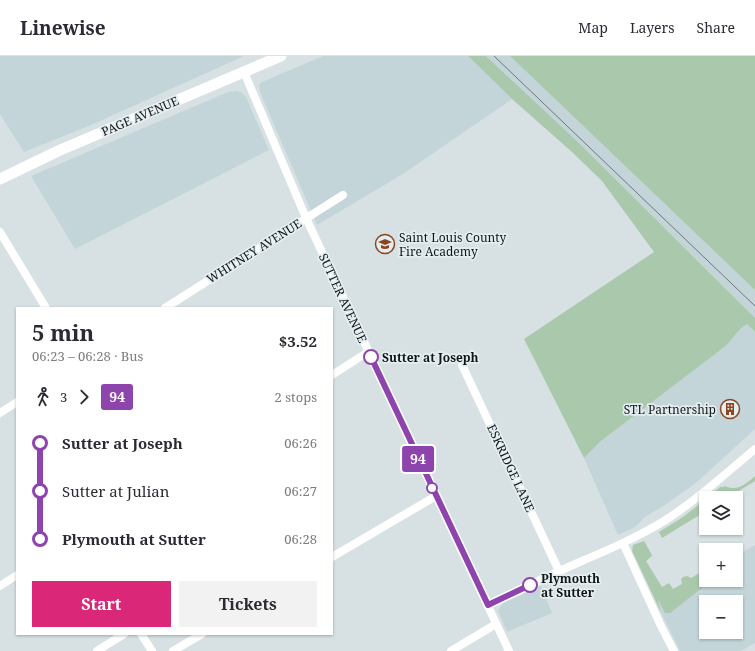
<!DOCTYPE html>
<html lang="en">
<head>
<meta charset="utf-8">
<style>
  :root { --surface:#fff; --page:#f2f2f3; --text:#2b2b33; --muted:#7c7c81; --line:#e1e1e2; --accent:#db2777 }
  body { margin:0; font-family:"Noto Serif",serif; background:var(--page); color:var(--text); height:100vh; display:flex; flex-direction:column; font-size:15px; white-space:nowrap }
  * { box-sizing:border-box; margin:0 }
  p { font-size:13px; color:var(--muted) }
  .icon { flex:none; width:22px; height:22px; fill:none; stroke:currentColor; stroke-width:2; stroke-linecap:round; stroke-linejoin:round }
  .map { position:relative; flex:1; overflow:hidden }
  .details { position:absolute; left:16px; top:251px; width:317px; height:328px; display:flex; flex-direction:column; background:var(--surface); border-radius:0px; box-shadow:0 1px 3px #0004 }
  .details>* { flex:none }
  .badge { padding:0 8px; border-radius:3px; font-size:14px; line-height:26px }
  .buttons { position:absolute; left:699px; top:435px; display:grid; gap:8px }
  .buttons a { display:grid; place-items:center; width:44px; height:44px; border-radius:0px; background:var(--surface); box-shadow:0 1px 3px #0004; font-size:20px }
  .map>.badge { position:absolute; translate:-50% -50%; box-shadow:0 0 0 2px #fff }
  .legs { display:flex; align-items:center; gap:6px; height:44px; padding:0 16px; font-size:13px }
  .legs p { margin-inline-start:auto }
  .headline { display:flex; align-items:center; justify-content:space-between; height:68px; padding:0 16px }
  h1 { font-size:22px; font-weight:700; line-height:30px }
  .primary-button { display:flex; gap:8px; margin-top:auto; padding:8px 16px }
  .primary-button a { flex:1; height:46px; border-radius:0px; background:var(--accent); color:#fff; font-size:16px; font-weight:700; line-height:46px; text-align:center }
  .primary-button a+a { background:var(--page); color:var(--text) }
  ul { padding:0 16px; list-style:none }
  li { display:flex; align-items:center; gap:14px; height:48px; font-size:15px }
  li i { display:grid; place-items:center; width:6px; height:100%; margin:0 5px; background:currentColor }
  li i::after { content:''; width:10px; height:10px; margin:-5px; border:3px solid; border-radius:50%; background:var(--surface) }
  li p { margin-inline-start:auto }
  li:first-child i { background:linear-gradient(#0000 50%,currentColor 0) }
  li:last-child i { background:linear-gradient(currentColor 50%,#0000 0) }
  header { display:flex; align-items:center; gap:24px; box-sizing:border-box; height:56px; padding:0 20px; background:var(--surface); border-bottom:1px solid var(--line) }
  header strong { font-size:19px }
  nav { display:flex; gap:22px; margin-inline-start:auto; font-size:14px }
  .map>svg:first-child { display:block }
  .built { fill:#c3d5d9; fill-rule:evenodd }
  .green { fill:#aac9ac }
  .lines { fill:none; stroke-linecap:round; stroke-linejoin:round }
  .minor { stroke:#fff; stroke-width:8 }
  .major { stroke:#fff; stroke-width:11 }
  .tram { stroke:#717779; stroke-width:1 }
  .line-1-casing { stroke:#fff; stroke-width:9 }
  .line-1 { stroke:#8e44ad; stroke-width:6 }
  .stop-1-dot { fill:#fff; stroke:#8e44ad; stroke-width:2 }
  .labels { text-anchor:middle; dominant-baseline:central; stroke-width:3.5; stroke-linejoin:round; paint-order:stroke }
  .street-label { font-size:12px; fill:#121516; stroke:#e4eef0 }
  .poi-label { font-size:12px; fill:#121516; stroke:#e4eef0; text-anchor:start }
  .stop-label { font-size:12px; font-weight:bold; fill:#121516; stroke:#e4eef0; text-anchor:start }
</style>
</head>
<body>
<header>
<strong>Linewise</strong>
<nav><a>Map</a><a>Layers</a><a>Share</a></nav>
</header>
<div class="map">
<svg width="755" height="595" viewBox="0 0 755 595">
  <rect width="100%" height="100%" fill="#d7e1e3"/>
  <!-- built -->
  <g class="built">
    <polygon points="0,0 244,0 91,69 24,96 0,58"/>
    <polygon points="323,0 468,0 512,43 403,118 317,169 260,36 259,29 262,26"/>
    <polygon points="486,0 510,0 755,234 755,262 579,87"/>
    <polygon points="236,35 241,36 246,41 269,94 75,193 31,120 228,36"/>
    <polygon points="747,268 755,276 755,373 697,426 672,444 659,453 646,460 635,471 618,479 584,402 601,385 727,289 740,273"/>
    <path d="M755,489v98l-14,8h-61l-24,-49 50,-29v7h30v-24zM706,546h30v30h-30z"/>
    <polygon points="541,530 552,557 507,576 498,555 500,551 503,547"/>
  </g>
  <!-- green -->
  <g class="green">
    <polygon points="468,0 486,0 579,87 755,262 755,276 747,268 740,273 727,289 601,385 584,402 524,283 654,196 602,125 572,96 512,43"/>
    <polygon points="510,0 755,0 755,234"/>
    <path d="M755,420v5l-28,17h-20l13,-11h3l2,-1c12,6 21,-2 30,-10z"/>
    <polygon points="706,443 706,455 662,482 659,476 683,461"/>
    <polygon points="644,485 652,499 652,500 646,505 662,531 669,527 673,533 682,528 681,523 683,521 687,520 691,522 706,513 706,524 712,524 670,557 665,557 659,545 658,545 661,556 660,554 632,495 633,489"/>
  </g>
  <g class="lines">
    <!-- minor -->
    <g class="minor">
      <polyline points="244,16 306,162 509,595"/>
      <polyline points="0,176 46,252"/>
      <polyline points="165,252 343,139"/>
      <polyline points="462,309 559,515"/>
      <polyline points="332,319 368,296"/>
      <polyline points="0,357 17,346"/>
      <polyline points="623,487 661,570 674,595"/>
      <polyline points="332,501 436,440"/>
      <polyline points="0,530 17,519"/>
      <path d="M488,549c31,-15 62,-30 94,-44 28,-12 56,-24 82,-40 33,-21 61,-47 91,-72"/>
      <polyline points="141,578 152,595"/>
      <polyline points="97,595 124,578"/>
      <polyline points="173,595 202,578"/>
      <polyline points="451,595 496,568"/>
    </g>
    <!-- major -->
    <polyline class="major" points="0,123 58,95 281,0"/>
    <!-- tram -->
    <polyline class="tram" points="494,0 755,250"/>
  </g>
  <g class="lines">
    <!-- line-1 casing -->
    <g class="line-1-casing">
      <polyline id="line-1" points="371,301 488,549 530,529"/>
    </g>
    <!-- line-1 -->
    <use href="#line-1" class="line-1"/>
  </g>
  <!-- icons -->
  <defs>
    <g id="school-ring" transform="scale(1)"><circle r="9.5" fill="#e4eef0" stroke="#8c4521" stroke-width="1.5"/><path d="M0-5L7-2L0 1L-7-2ZM-4 1L0 2.5L4 1V4Q0 6-4 4Z" fill="#8c4521"/></g>
    <g id="building-ring" transform="scale(1)"><circle r="9.5" fill="#e4eef0" stroke="#8c4521" stroke-width="1.5"/><path d="M-4-6H4V6H1V3H-1V6H-4ZM-2.5-4.3h1.7v1.8h-1.7ZM.8-4.3h1.7v1.8H.8ZM-2.5-1h1.7V.8h-1.7ZM.8-1h1.7V.8H.8Z" fill="#8c4521"/></g>
  </defs>
  <g fill-rule="evenodd">
    <use href="#school-ring" x="385" y="188"/>
    <use href="#building-ring" x="730" y="353"/>
  </g>
  <!-- markers -->
  <g class="stop-1-dot">
    <circle cx="371" cy="301" r="7"/>
    <circle cx="432" cy="432" r="5"/>
    <circle cx="530" cy="529" r="7"/>
  </g>
  <g class="labels">
    <!-- street labels -->
    <g class="street-label">
      <text transform="translate(140 60) rotate(-23)">PAGE AVENUE</text>
      <text transform="translate(254 195) rotate(-32)">WHITNEY AVENUE</text>
      <text transform="translate(343 242) rotate(65)">SUTTER AVENUE</text>
      <text transform="translate(511 412) rotate(65)">ESKRIDGE LANE</text>
    </g>
    <!-- poi labels -->
    <g class="poi-label">
      <text x="399" y="181">Saint Louis County<tspan x="399" dy="14">Fire Academy</tspan></text>
      <text x="716" y="353" text-anchor="end">STL Partnership</text>
    </g>
    <!-- stop labels -->
    <g class="stop-label">
      <text x="382" y="301">Sutter at Joseph</text>
      <text x="541" y="522">Plymouth<tspan x="541" dy="14">at Sutter</tspan></text>
    </g>
  </g>
</svg>
<div class="buttons">
<a><svg class="icon" aria-label="layers" viewBox="0 0 24 24"><path d="M12 4l9 5-9 5-9-5zM3 14l9 5 9-5"/></svg></a>
<a>+</a>
<a>−</a>
</div>
<b class="badge" style="left:418px;top:403px;background:#8e44ad;color:#fff">94</b>
<section class="details">
<div class="headline"><div><h1>5 min</h1><p>06:23 – 06:28 · Bus</p></div><b>$3.52</b></div>
<div class="legs"><svg class="icon" aria-label="walk" viewBox="0 0 24 24"><circle cx="13" cy="4" r="2"/><path d="M13 8l-2 6 4 7M11 14l-3 7M7 12l3-4h3l4 4"/></svg>3<svg class="icon" aria-label="forward" viewBox="0 0 24 24"><path d="M9 5l7 7-7 7"/></svg><b class="badge" style="background:#8e44ad;color:#fff">94</b><p>2 stops</p></div>
<ul>
<li><i style="color:#8e44ad"></i><b>Sutter at Joseph</b><p>06:26</p></li>
<li><i style="color:#8e44ad"></i><span>Sutter at Julian</span><p>06:27</p></li>
<li><i style="color:#8e44ad"></i><b>Plymouth at Sutter</b><p>06:28</p></li>
</ul>
<div class="primary-button"><a>Start</a><a>Tickets</a></div>
</section>
</div>
</body>
</html>
